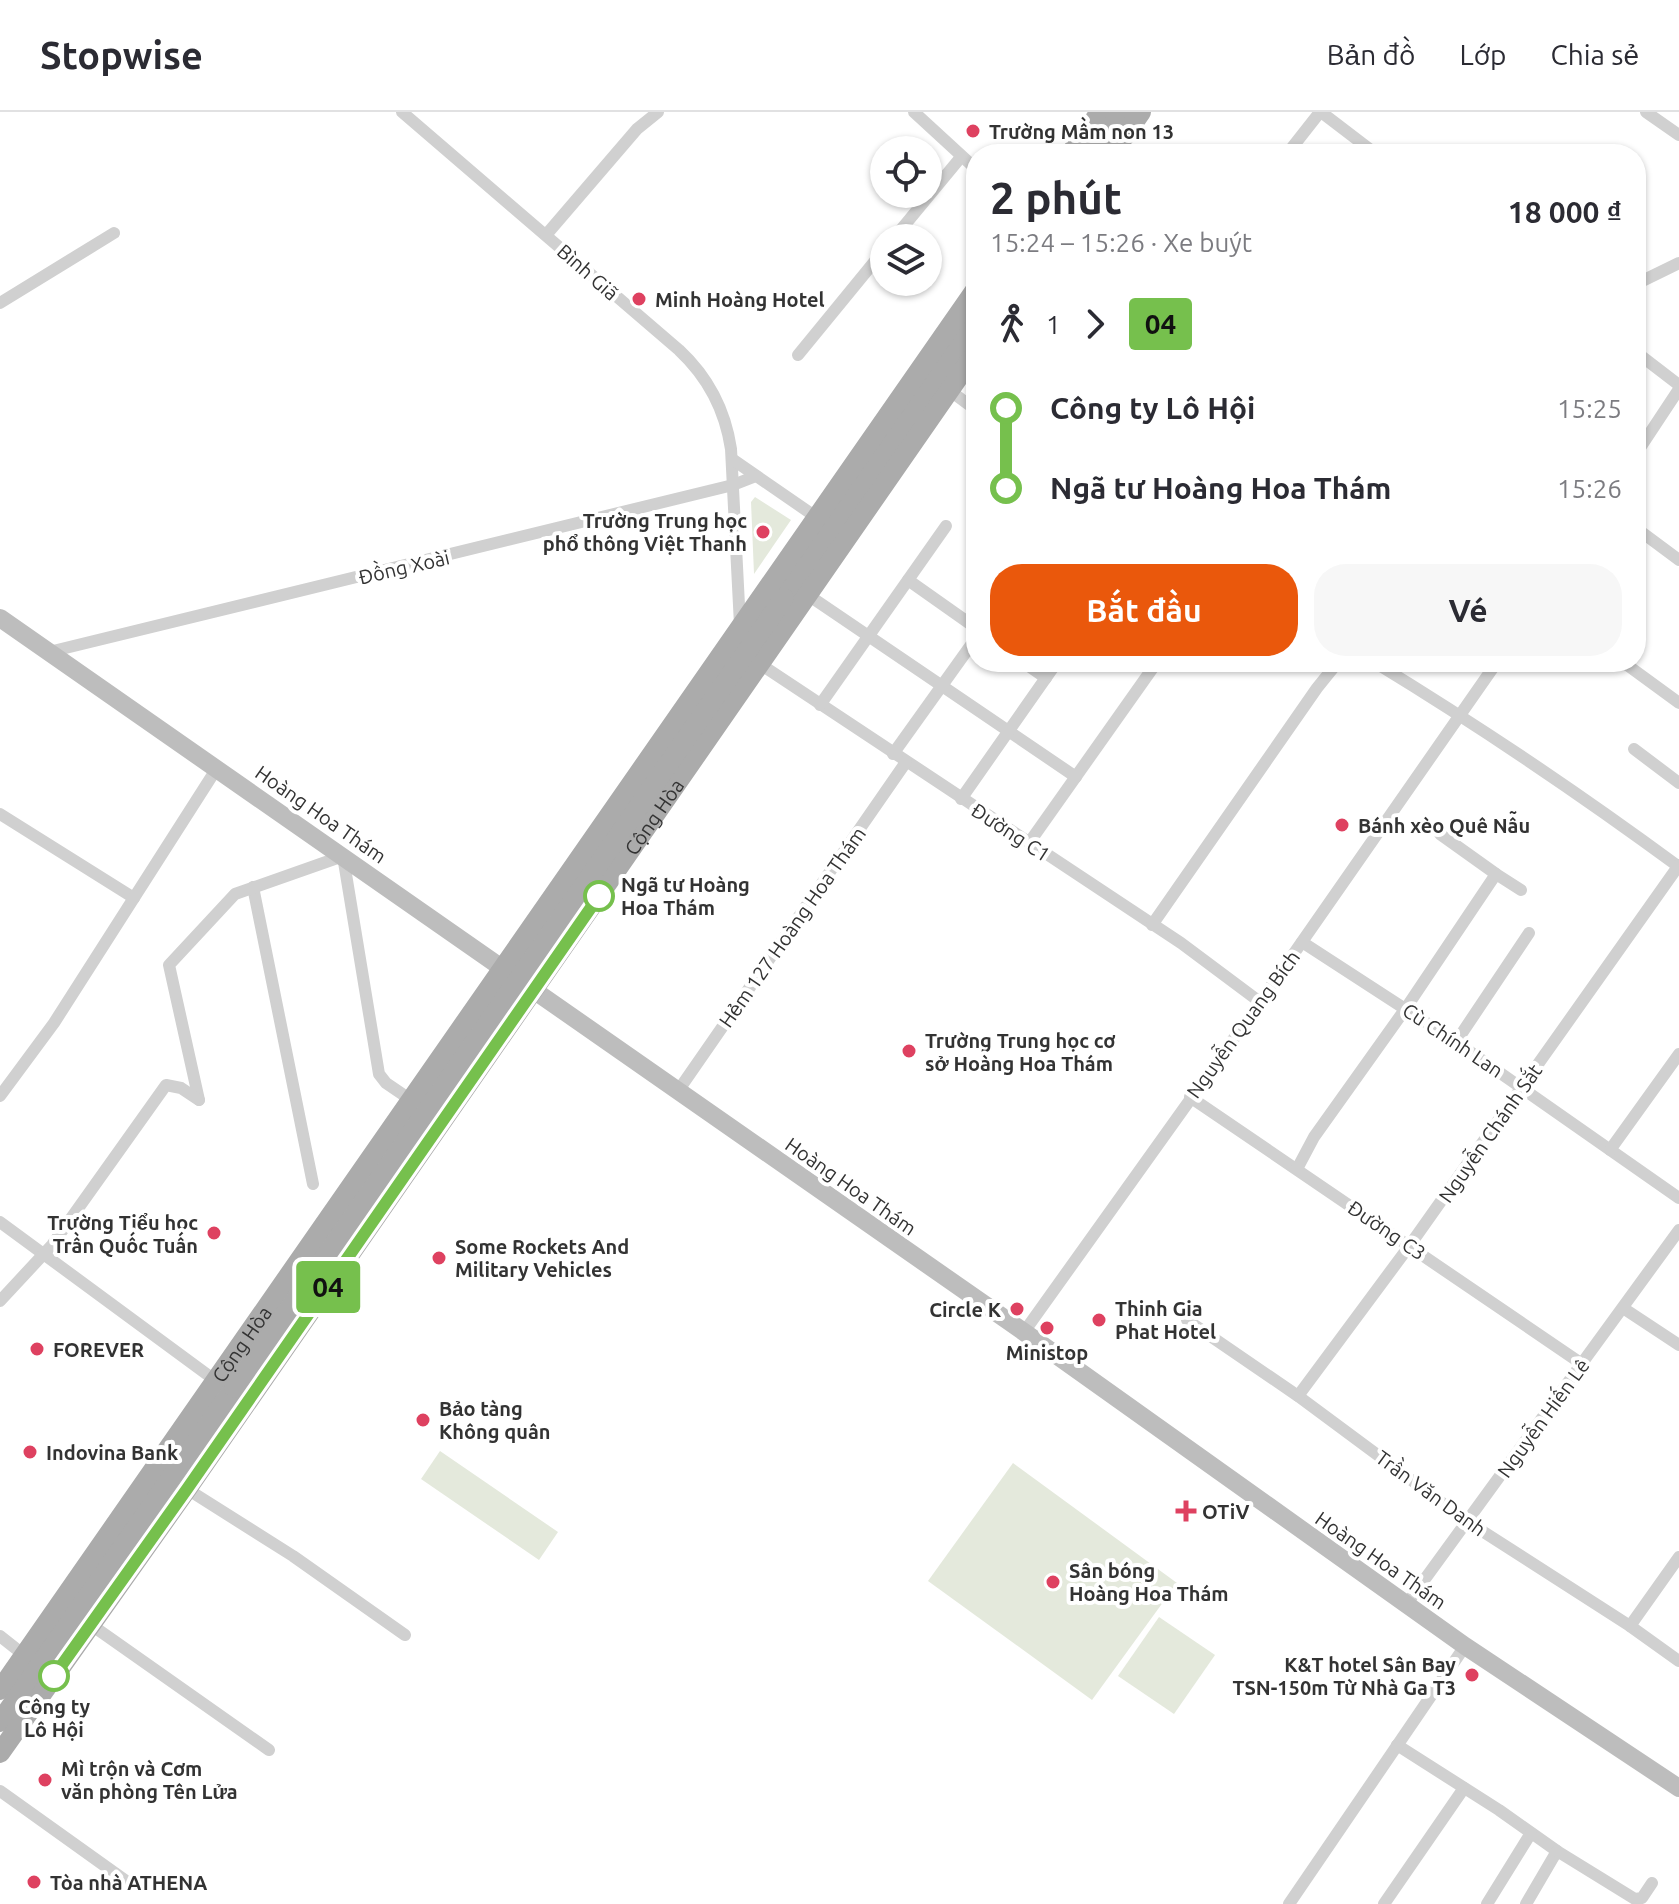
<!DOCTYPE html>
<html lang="vi">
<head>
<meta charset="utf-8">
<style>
  :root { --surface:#fff; --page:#f7f7f7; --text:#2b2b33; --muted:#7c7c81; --line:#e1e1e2; --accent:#ea580c }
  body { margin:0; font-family:Ubuntu,sans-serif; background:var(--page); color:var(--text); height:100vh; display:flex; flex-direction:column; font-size:30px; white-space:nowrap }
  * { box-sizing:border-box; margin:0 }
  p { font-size:26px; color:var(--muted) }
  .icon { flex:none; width:44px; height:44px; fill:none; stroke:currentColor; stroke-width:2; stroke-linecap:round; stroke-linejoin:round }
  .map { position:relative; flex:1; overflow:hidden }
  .sheet { position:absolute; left:966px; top:32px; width:680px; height:528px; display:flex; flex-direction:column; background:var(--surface); border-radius:32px; box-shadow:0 2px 6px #0004 }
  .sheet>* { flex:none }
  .badge { padding:0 16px; border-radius:6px; font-size:28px; line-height:52px }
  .fabs { position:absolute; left:870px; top:24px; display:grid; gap:16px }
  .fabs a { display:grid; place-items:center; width:72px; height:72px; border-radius:50%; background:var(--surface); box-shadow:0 2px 6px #0004; font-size:40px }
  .map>.badge { position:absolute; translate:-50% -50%; box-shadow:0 0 0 4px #fff }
  .legs { display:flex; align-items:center; gap:12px; height:88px; padding:0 24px; font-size:26px }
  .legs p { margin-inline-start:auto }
  .headline { display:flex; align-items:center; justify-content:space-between; height:136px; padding:0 24px }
  h1 { font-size:44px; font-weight:700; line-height:60px }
  .action { display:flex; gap:16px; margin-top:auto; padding:16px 24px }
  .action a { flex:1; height:92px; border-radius:32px; background:var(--accent); color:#fff; font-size:32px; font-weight:700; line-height:92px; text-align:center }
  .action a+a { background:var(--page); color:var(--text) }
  ul { padding:0 24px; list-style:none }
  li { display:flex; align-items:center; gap:28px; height:80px; font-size:30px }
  li i { display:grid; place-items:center; width:12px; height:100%; margin:0 10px; background:currentColor }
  li i::after { content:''; width:20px; height:20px; margin:-10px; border:6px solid; border-radius:50%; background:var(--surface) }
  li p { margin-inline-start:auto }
  li:first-child i { background:linear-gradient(#0000 50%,currentColor 0) }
  li:last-child i { background:linear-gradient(currentColor 50%,#0000 0) }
  header { display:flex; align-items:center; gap:48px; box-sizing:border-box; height:112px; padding:0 40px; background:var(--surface); border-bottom:2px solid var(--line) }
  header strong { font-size:38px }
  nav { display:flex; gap:44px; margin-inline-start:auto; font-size:28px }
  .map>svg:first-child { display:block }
  .green { fill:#e4e9dc }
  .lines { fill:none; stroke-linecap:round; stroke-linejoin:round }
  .street { stroke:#d0d0d0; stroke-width:12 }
  .secondary { stroke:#bdbdbd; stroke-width:18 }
  .primary { stroke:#ababab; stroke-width:20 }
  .primary-bridge { stroke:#ababab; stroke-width:20 }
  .line-1-casing { stroke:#fff; stroke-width:18 }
  .line-1 { stroke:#76c04d; stroke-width:12 }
  .poi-dot { fill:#de4160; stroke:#fff; stroke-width:3 }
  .stop-1-dot { fill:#fff; stroke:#76c04d; stroke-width:4 }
  .labels { text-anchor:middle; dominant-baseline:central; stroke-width:8; stroke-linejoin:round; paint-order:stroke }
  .poi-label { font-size:20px; font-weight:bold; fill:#333; stroke:#fff; text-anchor:start }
  .street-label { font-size:20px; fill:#333; stroke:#fff }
  .stop-label { font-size:20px; font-weight:bold; fill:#333; stroke:#fff; text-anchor:start }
</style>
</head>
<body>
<header>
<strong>Stopwise</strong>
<nav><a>Bản đồ</a><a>Lớp</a><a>Chia sẻ</a></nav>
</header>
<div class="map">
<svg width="1679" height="1792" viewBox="0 0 1679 1792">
  <rect width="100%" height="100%" fill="#fff"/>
  <!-- green -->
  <g class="green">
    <polygon points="755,385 791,408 754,462 751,390"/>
    <polygon points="440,1339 558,1420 539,1448 421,1367"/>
    <polygon points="1013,1351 1177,1471 1092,1588 928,1469"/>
    <polygon points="1159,1505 1215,1543 1174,1602 1118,1564"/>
  </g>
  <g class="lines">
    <!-- street -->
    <g class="street">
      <path d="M402,0l277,238c29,27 46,59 52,99l9,176"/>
      <polyline points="914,0 976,57"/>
      <polyline points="1321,0 1376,42"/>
      <polyline points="1646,0 1679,23"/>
      <polyline points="1287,42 1320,0"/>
      <polyline points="546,123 637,17 658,0"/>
      <polyline points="894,126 961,45"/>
      <polyline points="1636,172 1679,151"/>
      <polyline points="0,191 114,121"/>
      <polyline points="1636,240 1679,273"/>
      <polyline points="798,243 884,138"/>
      <polyline points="949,278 976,298"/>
      <polyline points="1636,342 1679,277"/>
      <polyline points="732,347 816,405"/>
      <polyline points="1636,416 1679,448"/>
      <polyline points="908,468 976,516"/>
      <polyline points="808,483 1076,665"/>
      <polyline points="49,540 733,373 756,364"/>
      <polyline points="1023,550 1046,566"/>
      <path d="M1374,550c105,64 206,132 305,205"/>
      <polyline points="1623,550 1679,591"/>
      <polyline points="760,552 1181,831 1260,890"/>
      <polyline points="820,593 946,414"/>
      <polyline points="1634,637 1679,671"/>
      <polyline points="893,642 976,526"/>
      <polyline points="961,687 1057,550"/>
      <polyline points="0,702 134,786"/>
      <polyline points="1440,722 1496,762"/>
      <polyline points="1029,731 1157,550"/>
      <polyline points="253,775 313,1072"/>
      <polyline points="1152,813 1317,576 1338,550"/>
      <polyline points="1302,830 1456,930 1679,1086"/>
      <polyline points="1456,930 1529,821"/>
      <polyline points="678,979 906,650"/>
      <polyline points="0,984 54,911 217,656"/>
      <polyline points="1190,985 1582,1252"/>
      <polyline points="199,988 169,853 235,782 343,744 379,962 386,971 411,988"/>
      <polyline points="1610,1038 1679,942"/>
      <polyline points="1297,1057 1314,1025 1406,896 1496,762 1521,778"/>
      <polyline points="0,1110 216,1269"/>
      <polyline points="0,1189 52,1133 166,973 181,976 199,988"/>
      <polyline points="1623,1196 1679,1233"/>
      <polyline points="1187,1208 1298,1284 1468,1410 1630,1514 1679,1549"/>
      <polyline points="1024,1220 1260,890 1497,550"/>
      <polyline points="1298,1284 1410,1133 1679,753"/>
      <polyline points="187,1377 293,1444 405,1523"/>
      <polyline points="1406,1493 1679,1118"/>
      <polyline points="90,1512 269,1638"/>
      <polyline points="1630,1514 1679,1445"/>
      <polyline points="0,1524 24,1543"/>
      <polyline points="1397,1633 1499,1698 1557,1739 1526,1792"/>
      <polyline points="0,1679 126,1769"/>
      <polyline points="1557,1739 1635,1787 1642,1786 1652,1771"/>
      <polyline points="1289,1792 1465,1534"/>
      <polyline points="1384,1792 1464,1676"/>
      <polyline points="1487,1792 1531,1721"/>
    </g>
    <!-- secondary -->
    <polyline class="secondary" points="0,506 1024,1220 1465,1534 1679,1676"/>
    <!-- primary -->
    <g class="primary">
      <polyline points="1070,42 1100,0"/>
      <polyline points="1093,42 1122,0"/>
      <polyline points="1112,42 1141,0"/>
      <polyline points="784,486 976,210"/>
      <path id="s1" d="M0,1578l976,-1401"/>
      <polyline points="0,1610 234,1276"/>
      <path id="s2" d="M0,1641l187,-264 789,-1137"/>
    </g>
    <!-- primary-bridge -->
    <polyline class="primary-bridge" points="234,1276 784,486"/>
  </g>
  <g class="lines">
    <!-- line-1 casing -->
    <g class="line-1-casing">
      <polyline id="line-1" points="54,1564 187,1377 599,784"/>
    </g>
    <!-- line-1 -->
    <use href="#line-1" class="line-1"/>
  </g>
  <!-- markers -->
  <g class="poi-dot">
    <circle cx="973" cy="19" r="8"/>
    <circle cx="639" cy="187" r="8"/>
    <circle cx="763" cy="420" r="8"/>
    <circle cx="1342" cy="713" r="8"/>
    <circle cx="909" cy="939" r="8"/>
    <circle cx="214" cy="1121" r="8"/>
    <circle cx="439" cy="1146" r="8"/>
    <circle cx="1017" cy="1197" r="8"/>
    <circle cx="1099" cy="1208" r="8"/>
    <circle cx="1047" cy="1216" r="8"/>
    <circle cx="37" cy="1237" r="8"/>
    <circle cx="423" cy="1308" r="8"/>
    <circle cx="30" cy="1340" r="8"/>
    <path d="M1182 1387h8v8h8v8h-8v8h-8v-8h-8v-8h8z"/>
    <circle cx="1053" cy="1470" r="8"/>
    <circle cx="1472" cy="1563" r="8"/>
    <circle cx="45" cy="1668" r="8"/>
    <circle cx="34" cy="1770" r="8"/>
  </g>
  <g class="stop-1-dot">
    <circle cx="599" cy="784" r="14"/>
    <circle cx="54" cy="1564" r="14"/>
  </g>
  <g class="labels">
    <!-- poi labels -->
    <g class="poi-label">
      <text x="989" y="19">Trường Mầm non 13</text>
      <text x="655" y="187">Minh Hoàng Hotel</text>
      <text x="747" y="408" text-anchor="end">Trường Trung học<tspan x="747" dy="23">phổ thông Việt Thanh</tspan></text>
      <text x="1358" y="713">Bánh xèo Quê Nẫu</text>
      <text x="925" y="928">Trường Trung học cơ<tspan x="925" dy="23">sở Hoàng Hoa Thám</tspan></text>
      <text x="198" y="1110" text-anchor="end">Trường Tiểu học<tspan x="198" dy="23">Trần Quốc Tuấn</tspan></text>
      <text x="455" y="1134">Some Rockets And<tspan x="455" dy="23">Military Vehicles</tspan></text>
      <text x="1115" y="1196">Thinh Gia<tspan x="1115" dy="23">Phat Hotel</tspan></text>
      <text x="1001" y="1197" text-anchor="end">Circle K</text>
      <text x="53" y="1237">FOREVER</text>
      <text x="1047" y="1240" text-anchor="middle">Ministop</text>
      <text x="439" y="1296">Bảo tàng<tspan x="439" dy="23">Không quân</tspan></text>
      <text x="46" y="1340">Indovina Bank</text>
      <text x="1202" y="1399">OTiV</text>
      <text x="1069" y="1458">Sân bóng<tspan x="1069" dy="23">Hoàng Hoa Thám</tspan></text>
      <text x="1456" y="1552" text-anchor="end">K&amp;T hotel Sân Bay<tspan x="1456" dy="23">TSN-150m Từ Nhà Ga T3</tspan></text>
      <text x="61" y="1656">Mì trộn và Cơm<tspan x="61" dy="23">văn phòng Tên Lửa</tspan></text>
      <text x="50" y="1770">Tòa nhà ATHENA</text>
    </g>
    <!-- street labels -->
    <g class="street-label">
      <text transform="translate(588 160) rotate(41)">Bình Giã</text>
      <text transform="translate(404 455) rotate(-13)">Đồng Xoài</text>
      <text transform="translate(321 702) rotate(35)">Hoàng Hoa Thám</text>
      <text stroke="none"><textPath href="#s2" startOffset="1142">Cộng Hòa</textPath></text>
      <text transform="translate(1011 720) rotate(33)">Đường C1</text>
      <text transform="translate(792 815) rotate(-55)">Hẻm 127 Hoàng Hoa Thám</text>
      <text transform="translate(1243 912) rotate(-54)">Nguyễn Quang Bích</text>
      <text transform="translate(1453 928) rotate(34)">Cù Chính Lan</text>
      <text transform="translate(1490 1021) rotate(-55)">Nguyễn Chánh Sắt</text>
      <text transform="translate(851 1074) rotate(35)">Hoàng Hoa Thám</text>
      <text transform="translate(1387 1118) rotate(34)">Đường C3</text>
      <text stroke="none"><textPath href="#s1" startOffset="422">Cộng Hòa</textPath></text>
      <text transform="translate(1543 1306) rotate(-54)">Nguyễn Hiến Lê</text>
      <text transform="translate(1431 1381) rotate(36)">Trần Văn Danh</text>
      <text transform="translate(1381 1448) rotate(35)">Hoàng Hoa Thám</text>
    </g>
    <!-- stop labels -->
    <g class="stop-label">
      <text x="621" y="772">Ngã tư Hoàng<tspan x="621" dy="23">Hoa Thám</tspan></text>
      <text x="54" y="1594" text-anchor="middle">Công ty<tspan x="54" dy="23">Lô Hội</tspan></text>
    </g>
  </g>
</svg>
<div class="fabs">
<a><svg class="icon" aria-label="locate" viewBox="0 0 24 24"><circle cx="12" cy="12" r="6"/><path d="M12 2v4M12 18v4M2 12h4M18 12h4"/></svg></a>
<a><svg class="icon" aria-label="layers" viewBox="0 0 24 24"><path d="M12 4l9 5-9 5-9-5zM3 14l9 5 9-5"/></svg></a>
</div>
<b class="badge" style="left:328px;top:1175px;background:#76c04d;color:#111">04</b>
<section class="sheet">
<div class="headline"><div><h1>2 phút</h1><p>15:24 – 15:26 · Xe buýt</p></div><b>18 000 ₫</b></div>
<div class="legs"><svg class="icon" aria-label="walk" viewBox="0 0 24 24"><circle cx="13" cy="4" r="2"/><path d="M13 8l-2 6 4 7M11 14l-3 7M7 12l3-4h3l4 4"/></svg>1<svg class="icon" aria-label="forward" viewBox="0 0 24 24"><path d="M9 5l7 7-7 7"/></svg><b class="badge" style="background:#76c04d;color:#111">04</b></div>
<ul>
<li><i style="color:#76c04d"></i><b>Công ty Lô Hội</b><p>15:25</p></li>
<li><i style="color:#76c04d"></i><b>Ngã tư Hoàng Hoa Thám</b><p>15:26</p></li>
</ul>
<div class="action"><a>Bắt đầu</a><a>Vé</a></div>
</section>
</div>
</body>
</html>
